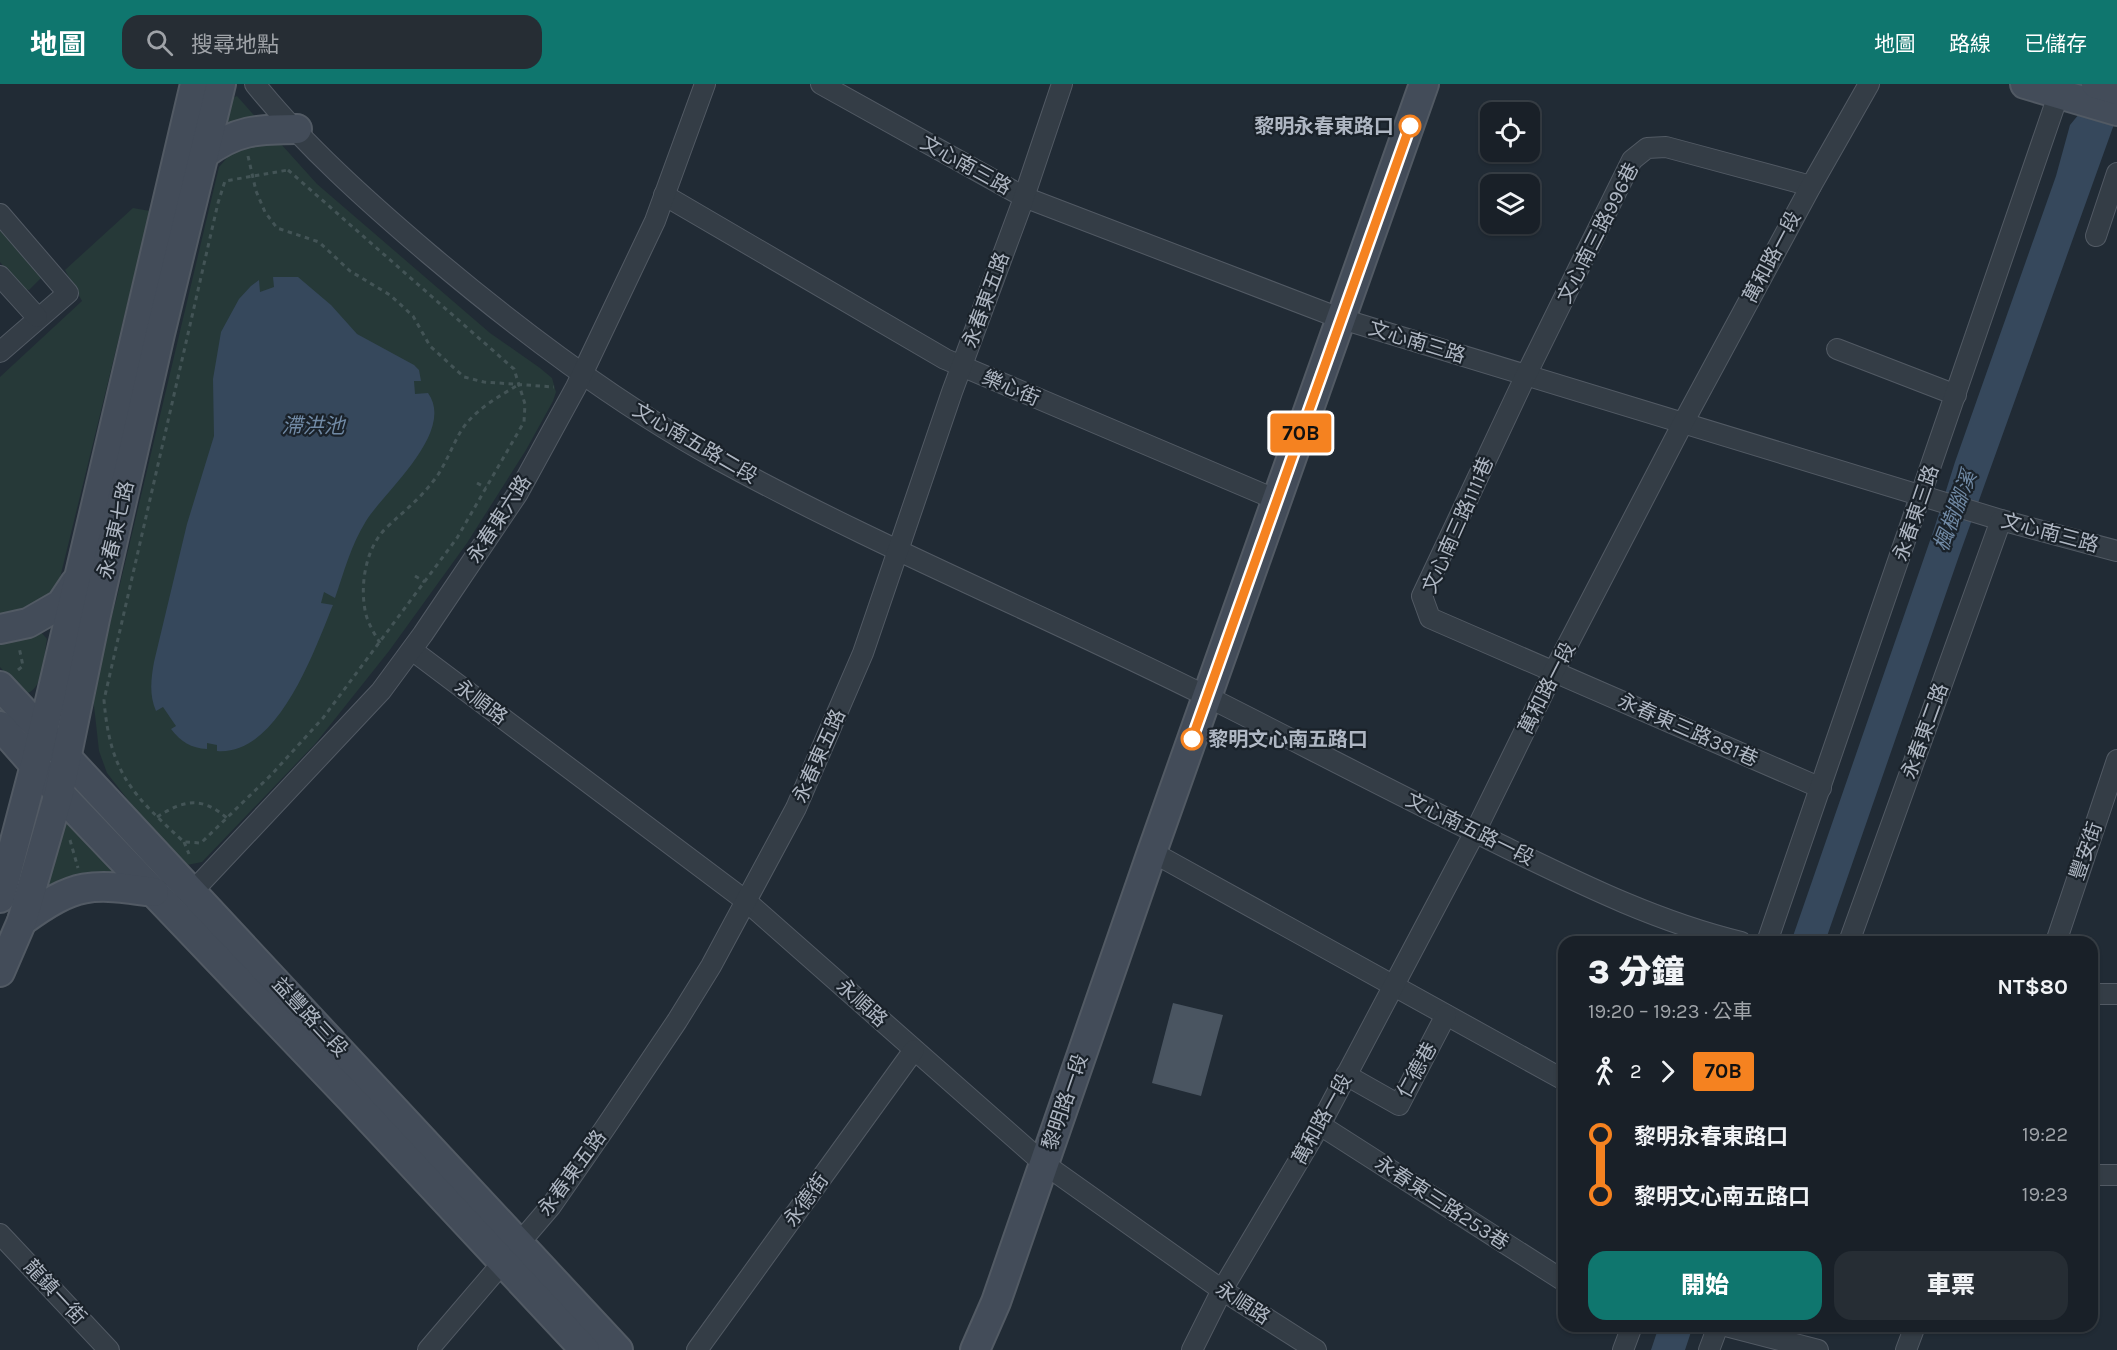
<!DOCTYPE html>
<html lang="zh-TW">
<head>
<meta charset="utf-8">
<style>
  :root { --surface:#192028; --page:#262d34; --text:#f1f3f6; --muted:#9fa3a8; --line:#373e45; --accent:#0f766e }
  body { margin:0; font-family:Karla,"Noto Sans TC",sans-serif; background:var(--page); color:var(--text); height:100vh; display:flex; flex-direction:column; font-size:22px; white-space:nowrap }
  * { box-sizing:border-box; margin:0 }
  p { font-size:20px; color:var(--muted) }
  .icon { flex:none; width:33px; height:33px; fill:none; stroke:currentColor; stroke-width:2; stroke-linecap:round; stroke-linejoin:round }
  .map { position:relative; flex:1; overflow:hidden }
  .sheet { position:absolute; left:1558px; top:852px; width:540px; height:396px; display:flex; flex-direction:column; background:var(--surface); border-radius:18px; box-shadow:0 2px 4px #0004,0 0 0 2px var(--line) }
  .sheet>* { flex:none }
  .badge { padding:0 12px; border-radius:4px; font-size:21px; line-height:39px }
  .buttons { position:absolute; left:1480px; top:18px; display:grid; gap:12px }
  .buttons a { display:grid; place-items:center; width:60px; height:60px; border-radius:12px; background:var(--surface); box-shadow:0 2px 4px #0004,0 0 0 2px var(--line); font-size:30px }
  .map>.badge { position:absolute; translate:-50% -50%; box-shadow:0 0 0 3px #fff }
  .legs { display:flex; align-items:center; gap:9px; height:66px; padding:0 30px; font-size:20px }
  .legs p { margin-inline-start:auto }
  .overview { display:flex; align-items:center; justify-content:space-between; height:102px; padding:0 30px }
  h1 { font-size:33px; font-weight:800; line-height:45px }
  .primary-button { display:flex; gap:12px; margin-top:auto; padding:12px 30px }
  .primary-button a { flex:1; height:69px; border-radius:18px; background:var(--accent); color:#fff; font-size:24px; font-weight:800; line-height:69px; text-align:center }
  .primary-button a+a { background:var(--page); color:var(--text) }
  ul { padding:0 30px; list-style:none }
  li { display:flex; align-items:center; gap:21px; height:60px; font-size:22px }
  li i { display:grid; place-items:center; width:9px; height:100%; margin:0 8px; background:currentColor }
  li i::after { content:''; width:15px; height:15px; margin:-8px; border:4px solid; border-radius:50%; background:var(--surface) }
  li p { margin-inline-start:auto }
  li:first-child i { background:linear-gradient(#0000 50%,currentColor 0) }
  li:last-child i { background:linear-gradient(currentColor 50%,#0000 0) }
  header { display:flex; align-items:center; gap:36px; box-sizing:border-box; height:84px; padding:0 30px; background:var(--accent); color:#fff }
  header strong { font-size:28px }
  nav { display:flex; gap:33px; margin-inline-start:auto; font-size:21px }
  .search { width:420px; height:54px; background:var(--page); display:flex; align-items:center; gap:15px; box-sizing:border-box; padding:0 21px; border-radius:18px; color:var(--muted); font-size:22px }
  .map>svg:first-child { display:block }
  .green { fill:#263938 }
  .water { fill:#36485c }
  .building { fill:#4a5561 }
  .lines { fill:none; stroke-linecap:round; stroke-linejoin:round }
  .street-casing { stroke:#525a64; stroke-width:22 }
  .secondary-casing { stroke:#525a64; stroke-width:32 }
  .path { stroke:#435456; stroke-width:3; stroke-dasharray:4.5 4.5; stroke-linecap:butt }
  .street { stroke:#343d46; stroke-width:20 }
  .secondary { stroke:#434c59; stroke-width:28 }
  .line-1-casing { stroke:#fff; stroke-width:14 }
  .line-1 { stroke:#f58220; stroke-width:9 }
  .stop-1-dot { fill:#fff; stroke:#f58220; stroke-width:3 }
  .labels { text-anchor:middle; dominant-baseline:central; stroke-width:4.5; stroke-linejoin:round; paint-order:stroke }
  .stop-label { font-size:20px; font-weight:bold; fill:#afb7c3; stroke:#1a222a; text-anchor:end }
  .street-label { font-size:20px; fill:#afb7c3; stroke:#1a222a }
  .water-label { font-size:21px; font-style:italic; fill:#718aa5; stroke:#1a222a }
</style>
</head>
<body>
<header>
<strong>地圖</strong>
<div class="search"><svg class="icon" aria-label="search" viewBox="0 0 24 24"><circle cx="10" cy="10" r="6"/><path d="M15 15l6 6"/></svg>搜尋地點</div>
<nav><a>地圖</a><a>路線</a><a>已儲存</a></nav>
</header>
<div class="map">
<svg width="2117" height="1266" viewBox="0 0 2117 1266">
  <rect width="100%" height="100%" fill="#212b35"/>
  <!-- green -->
  <g class="green">
    <polygon points="237,12 259,37 223,46 228,16"/>
    <polygon points="260,58 281,60 317,100 490,249 540,284 552,294 556,308 553,317 526,366 467,459 389,567 315,660 202,778 187,781 149,743 107,689 99,667 93,613 94,599 117,513 219,83 233,67"/>
    <path d="M133,124l17,3 -91,371c-16,24 -33,27 -59,37v-242l82,-76 -17,-31z"/>
    <polygon points="0,139 42,193 29,206 24,205 0,178"/>
    <path d="M40,547l7,8c-3,15 -3,48 -19,54l-7,-3 -21,-23v-27z"/>
    <polygon points="63,725 125,793 40,814"/>
  </g>
  <!-- water -->
  <g class="water">
    <polygon points="2079,30 2117,32 1959,472 1825,858 1791,858 1934,445 1955,378 2056,92 2070,41"/>
    <path d="M273,193h25l33,28 26,29 57,31 5,5 2,11h-7l1,13 13,-1c28,39 -44,99 -62,128 -15,24 -22,51 -31,77l-11,-6 -3,11 12,2c-19,46 -55,151 -116,146v-6l-10,-2v6c-16,-1 -26,-7 -36,-20l5,-3 -13,-19 -7,4c-7,-16 -5,-32 -2,-49l33,-138 27,-88 -1,-57 8,-47 18,-33 12,-13 8,-6 1,12 14,-5z"/>
    <polygon points="1659,1242 1693,1242 1685,1266 1651,1266"/>
  </g>
  <!-- building -->
  <polygon class="building" points="1173,919 1223,931 1201,1012 1152,999"/>
  <g class="lines">
    <!-- street casing -->
    <g class="street-casing">
      <g id="street">
        <path d="M255,0c49,61 114,119 174,170 90,76 186,149 290,206 161,88 330,157 493,239 99,50 196,101 295,149 76,37 151,74 234,94"/>
        <polyline points="821,0 1024,113 1342,235 2001,436 2117,467"/>
        <polyline points="1811,102 1666,63 1647,64 1632,76 1526,291 1422,512 1430,534 1821,704"/>
        <polyline points="664,111 945,275 1277,416"/>
        <polyline points="0,130 68,209 0,268"/>
        <polyline points="2096,152 2117,89"/>
        <polyline points="0,192 37,233"/>
        <polyline points="1837,265 1956,311"/>
        <polyline points="412,566 746,817 1043,1079 1222,1206 1316,1266"/>
        <polyline points="1152,768 1564,996"/>
        <polyline points="193,807 381,607 423,550 518,409 576,303 655,137 705,0"/>
        <polyline points="1767,858 2062,0"/>
        <polyline points="1849,858 2001,436"/>
        <polyline points="2056,858 2117,676"/>
        <polyline points="2092,910 2117,910"/>
        <polyline points="1346,991 1399,1021 1446,931"/>
        <polyline points="1320,1041 1564,1197"/>
        <polyline points="2092,1091 2117,1091"/>
        <polyline points="0,1150 109,1266"/>
        <polyline points="1726,1242 1818,1266"/>
        <polyline points="428,1266 551,1122 605,1044 677,937 711,882 796,724 863,569 952,308 1021,122 1062,0"/>
        <polyline points="697,1266 914,966"/>
        <polyline points="1192,1266 1222,1206 1320,1041 1475,748 1554,587 1683,339 1811,102 1869,0"/>
        <polyline points="1623,1266 1632,1242"/>
        <polyline points="1709,1266 1718,1242"/>
        <polyline points="1906,1266 1915,1242"/>
      </g>
    </g>
    <!-- secondary casing -->
    <g class="secondary-casing">
      <g id="secondary">
        <polyline points="2025,0 2117,27"/>
        <polyline points="2096,0 2117,6"/>
        <path d="M204,70c32,-24 54,-25 93,-25"/>
        <polyline points="0,545 28,539 61,520 75,499"/>
        <polyline points="0,602 618,1266"/>
        <polyline points="0,642 59,709 350,1014 585,1266"/>
        <polyline points="0,814 35,681 195,0"/>
        <path d="M22,837c54,-39 68,-38 132,-29"/>
        <polyline points="0,888 22,837 59,709 95,535 160,250 221,0"/>
        <polyline points="975,1266 996,1218 1152,768 1424,0"/>
      </g>
    </g>
    <!-- path -->
    <g class="path">
      <polyline points="248,72 256,107 265,128 277,144 319,158 350,187 390,211 413,232 430,262 464,293 484,298 554,303"/>
      <path d="M288,86l226,199 11,35 -1,18 -67,116 -134,180 -51,56 -71,69 -17,-1c-51,-47 -74,-68 -80,-142l114,-497 7,-22z"/>
      <polyline points="477,399 486,404"/>
      <polyline points="415,492 425,498"/>
      <path d="M380,559c-6,-10 -13,-21 -15,-33 -5,-27 1,-62 21,-82 19,-18 32,-27 49,-49 11,-15 17,-33 26,-48 13,-21 37,-34 57,-46"/>
      <polyline points="18,586 23,582 19,563"/>
      <path d="M157,733c27,-17 44,-21 70,1"/>
      <polyline points="70,756 78,784"/>
      <polyline points="184,758 189,770"/>
    </g>
    <!-- street -->
    <use href="#street" class="street"/>
    <!-- secondary -->
    <use href="#secondary" class="secondary"/>
  </g>
  <g class="lines">
    <!-- line-1 casing -->
    <g class="line-1-casing">
      <polyline id="line-1" points="1192,655 1410,42"/>
    </g>
    <!-- line-1 -->
    <use href="#line-1" class="line-1"/>
  </g>
  <!-- markers -->
  <g class="stop-1-dot">
    <circle cx="1410" cy="42" r="10"/>
    <circle cx="1192" cy="655" r="10"/>
  </g>
  <g class="labels">
    <!-- stop labels -->
    <g class="stop-label">
      <text x="1394" y="42">黎明永春東路口</text>
      <text x="1208" y="655" text-anchor="start">黎明文心南五路口</text>
    </g>
    <!-- street labels -->
    <g class="street-label">
      <text transform="translate(966 81) rotate(29)">文心南三路</text>
      <text transform="translate(1598 149) rotate(-63)">文心南三路996巷</text>
      <text transform="translate(1772 173) rotate(-62)">萬和路一段</text>
      <text transform="translate(986 216) rotate(-70)">永春東五路</text>
      <text transform="translate(1417 258) rotate(17)">文心南三路</text>
      <text transform="translate(1011 304) rotate(23)">樂心街</text>
      <text transform="translate(695 359) rotate(30)">文心南五路二段</text>
      <text transform="translate(1916 429) rotate(-71)">永春東三路</text>
      <text transform="translate(499 435) rotate(-57)">永春東六路</text>
      <text transform="translate(1458 441) rotate(-66)">文心南三路1111巷</text>
      <text transform="translate(116 446) rotate(-77)">永春東七路</text>
      <text transform="translate(2050 449) rotate(15)">文心南三路</text>
      <text transform="translate(1547 604) rotate(-63)">萬和路一段</text>
      <text transform="translate(481 618) rotate(37)">永順路</text>
      <text transform="translate(1688 646) rotate(24)">永春東三路381巷</text>
      <text transform="translate(1925 647) rotate(-70)">永春東二路</text>
      <text transform="translate(819 672) rotate(-66)">永春東五路</text>
      <text transform="translate(1470 745) rotate(26)">文心南五路一段</text>
      <text transform="translate(2086 767) rotate(-71)">豐安街</text>
      <text transform="translate(862 919) rotate(42)">永順路</text>
      <text transform="translate(310 933) rotate(47)">益豐路三段</text>
      <text transform="translate(1417 986) rotate(-61)">仁德巷</text>
      <text transform="translate(1065 1018) rotate(-71)">黎明路一段</text>
      <text transform="translate(1322 1035) rotate(-61)">萬和路一段</text>
      <text transform="translate(572 1089) rotate(-54)">永春東五路</text>
      <text transform="translate(806 1116) rotate(-54)">永德街</text>
      <text transform="translate(1442 1119) rotate(33)">永春東三路253巷</text>
      <text transform="translate(55 1208) rotate(47)">龍鎮一街</text>
      <text transform="translate(1243 1219) rotate(33)">永順路</text>
    </g>
    <!-- water labels -->
    <g class="water-label">
      <text x="313" y="342">滯洪池</text>
      <text transform="translate(1955 427) rotate(-69)">楓樹腳溪</text>
    </g>
  </g>
</svg>
<div class="buttons">
<a><svg class="icon" aria-label="locate" viewBox="0 0 24 24"><circle cx="12" cy="12" r="6"/><path d="M12 2v4M12 18v4M2 12h4M18 12h4"/></svg></a>
<a><svg class="icon" aria-label="layers" viewBox="0 0 24 24"><path d="M12 4l9 5-9 5-9-5zM3 14l9 5 9-5"/></svg></a>
</div>
<b class="badge" style="left:1301px;top:349px;background:#f58220;color:#111">70B</b>
<section class="sheet">
<div class="overview"><div><h1>3 分鐘</h1><p>19:20 – 19:23 · 公車</p></div><b>NT$80</b></div>
<div class="legs"><svg class="icon" aria-label="walk" viewBox="0 0 24 24"><circle cx="13" cy="4" r="2"/><path d="M13 8l-2 6 4 7M11 14l-3 7M7 12l3-4h3l4 4"/></svg>2<svg class="icon" aria-label="forward" viewBox="0 0 24 24"><path d="M9 5l7 7-7 7"/></svg><b class="badge" style="background:#f58220;color:#111">70B</b></div>
<ul>
<li><i style="color:#f58220"></i><b>黎明永春東路口</b><p>19:22</p></li>
<li><i style="color:#f58220"></i><b>黎明文心南五路口</b><p>19:23</p></li>
</ul>
<div class="primary-button"><a>開始</a><a>車票</a></div>
</section>
</div>
</body>
</html>
